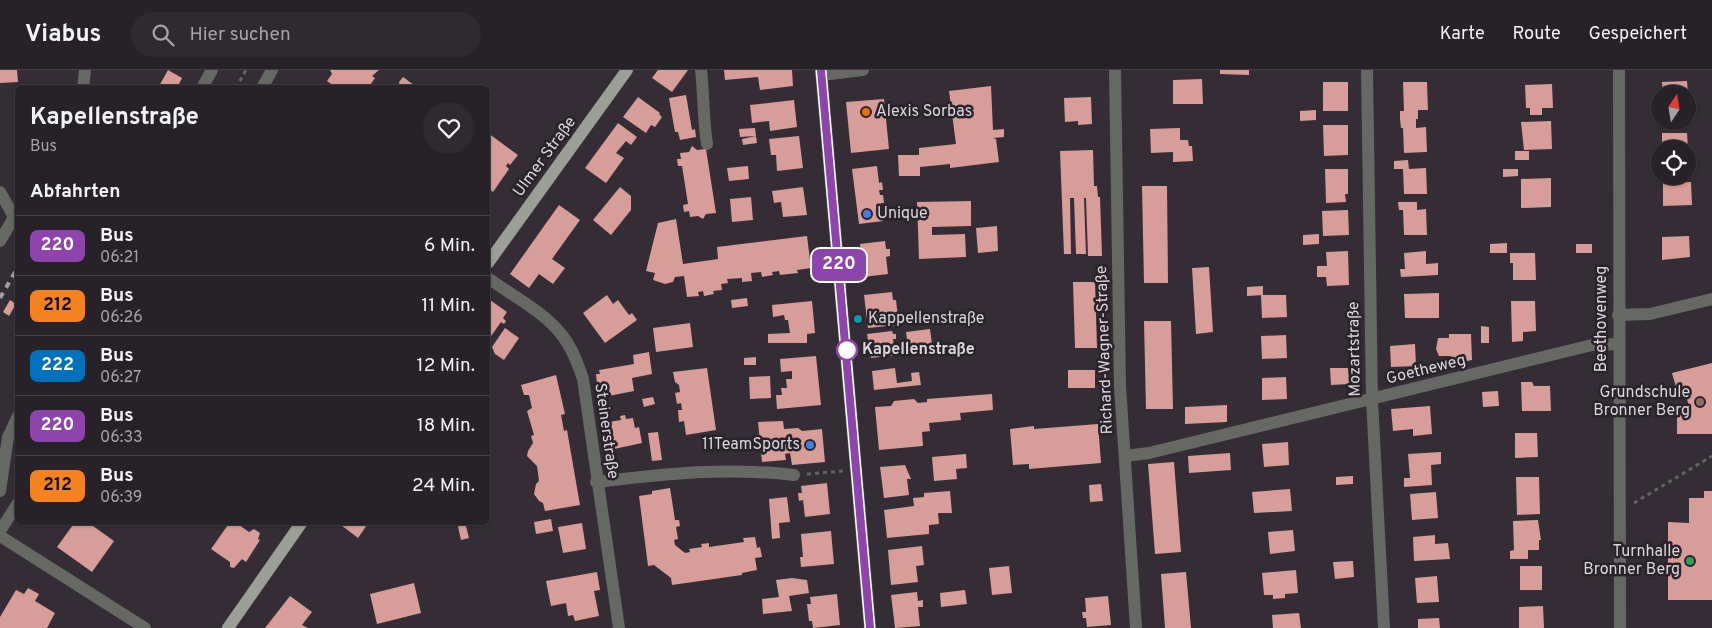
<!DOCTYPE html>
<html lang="de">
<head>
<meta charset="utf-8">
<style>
  :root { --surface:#272228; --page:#2f2a30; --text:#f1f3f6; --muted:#a4a4a8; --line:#433f45 }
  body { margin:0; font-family:Overpass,sans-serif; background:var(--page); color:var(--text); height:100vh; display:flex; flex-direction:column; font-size:19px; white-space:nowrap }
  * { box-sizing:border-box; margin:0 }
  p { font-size:16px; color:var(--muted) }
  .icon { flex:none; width:28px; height:28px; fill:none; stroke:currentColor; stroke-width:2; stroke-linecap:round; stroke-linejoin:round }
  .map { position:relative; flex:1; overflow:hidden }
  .sheet { position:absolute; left:15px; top:15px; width:475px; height:440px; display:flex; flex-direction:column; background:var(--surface); border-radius:8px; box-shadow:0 1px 4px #0004,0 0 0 1px var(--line) }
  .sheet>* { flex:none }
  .badge { padding:0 10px; border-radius:8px; font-size:18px; line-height:32px }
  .needle { width:32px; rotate:12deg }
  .controls { position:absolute; left:1651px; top:15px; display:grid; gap:10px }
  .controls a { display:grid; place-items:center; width:45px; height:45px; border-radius:50%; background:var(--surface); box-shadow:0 1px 4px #0004,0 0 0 1px var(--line); font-size:25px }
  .map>.badge { position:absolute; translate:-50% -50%; box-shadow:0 0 0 2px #fff }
  h2 { padding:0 15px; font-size:19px; line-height:45px }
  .round { display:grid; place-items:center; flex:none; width:52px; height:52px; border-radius:26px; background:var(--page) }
  .overview { display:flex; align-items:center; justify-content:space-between; height:85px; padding:0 15px }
  h1 { font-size:24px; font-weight:700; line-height:38px }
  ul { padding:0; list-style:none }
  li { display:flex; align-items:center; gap:15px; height:60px; padding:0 15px; border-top:1px solid var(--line) }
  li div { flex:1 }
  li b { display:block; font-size:19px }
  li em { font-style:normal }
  li .badge { min-width:55px; font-weight:700; text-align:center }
  header { display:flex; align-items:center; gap:30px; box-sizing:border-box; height:70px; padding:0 25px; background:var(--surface); border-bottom:1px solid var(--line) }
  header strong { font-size:24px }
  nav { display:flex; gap:28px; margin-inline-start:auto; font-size:18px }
  .search { width:350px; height:45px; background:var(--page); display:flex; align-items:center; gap:12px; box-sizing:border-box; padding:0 18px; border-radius:28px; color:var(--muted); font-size:19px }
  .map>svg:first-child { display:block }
  .building { fill:#d79d99 }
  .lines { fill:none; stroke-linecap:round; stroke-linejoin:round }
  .path { stroke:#676168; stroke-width:3; stroke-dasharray:4 4; stroke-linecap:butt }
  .minor { stroke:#666863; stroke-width:12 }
  .major { stroke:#9b9f96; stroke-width:12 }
  .rail { stroke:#a39ea4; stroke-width:4; stroke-dasharray:6 6; stroke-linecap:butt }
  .line-casing { stroke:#fff; stroke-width:11 }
  .line { stroke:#8e44ad; stroke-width:8 }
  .food-dot { fill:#e8710a; stroke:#2a232b; stroke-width:2 }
  .shop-dot { fill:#3f7fe0; stroke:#2a232b; stroke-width:2 }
  .culture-dot { fill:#0f9aa8; stroke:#2a232b; stroke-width:2 }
  .stop-dot { fill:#fff; stroke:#8e44ad; stroke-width:2.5 }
  .education-dot { fill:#8d6e63; stroke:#2a232b; stroke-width:2 }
  .leisure-dot { fill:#2e9e5b; stroke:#2a232b; stroke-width:2 }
  .labels { text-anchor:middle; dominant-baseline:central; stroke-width:5; stroke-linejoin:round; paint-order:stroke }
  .poi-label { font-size:16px; fill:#dbd6db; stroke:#2a232b; text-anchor:start }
  .street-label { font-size:16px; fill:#dbd6db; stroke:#2a232b }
  .stop-label { font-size:16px; font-weight:bold; fill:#dbd6db; stroke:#2a232b; text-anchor:start }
</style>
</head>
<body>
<header>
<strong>Viabus</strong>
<div class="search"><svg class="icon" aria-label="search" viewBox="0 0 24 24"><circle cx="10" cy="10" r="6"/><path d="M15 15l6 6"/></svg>Hier suchen</div>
<nav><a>Karte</a><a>Route</a><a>Gespeichert</a></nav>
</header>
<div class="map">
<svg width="1712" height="558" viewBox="0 0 1712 558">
  <rect width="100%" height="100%" fill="#342d35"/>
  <!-- building -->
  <g class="building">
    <polygon points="0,0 17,0 18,12 0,13"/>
    <polygon points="168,0 182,8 177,18 158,18"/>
    <polygon points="330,0 379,0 372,6 375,8 368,18 337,18 327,11 332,4"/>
    <polygon points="658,0 688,0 672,22 652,8"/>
    <polygon points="724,0 792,0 793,16 760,20 758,7 725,10"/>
    <polygon points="1220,0 1249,0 1249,5 1220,4"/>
    <polygon points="403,7 418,18 400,18 399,12"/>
    <polygon points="1202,9 1203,34 1173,34 1173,10"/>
    <polygon points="1687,11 1688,24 1663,24 1662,12"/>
    <rect x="1323" y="12" width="25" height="29"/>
    <polygon points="1403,12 1427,12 1428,40 1418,40 1418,49 1416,49 1416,58 1426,57 1427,82 1404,83 1403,58 1401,58 1400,49 1400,41 1404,41"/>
    <polygon points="1552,14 1553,38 1542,38 1542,45 1530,45 1530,38 1526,38 1525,15"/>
    <polygon points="991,16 993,60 1004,59 1004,67 993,68 996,69 999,92 950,98 950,94 920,97 920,106 899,106 898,85 919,85 919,78 956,74 949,21"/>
    <polygon points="686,25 692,60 695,59 696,67 680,70 678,62 675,62 669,28"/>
    <polygon points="638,27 660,43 659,44 662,47 655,57 651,55 646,63 623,47"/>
    <polygon points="1091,27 1092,54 1078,55 1078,51 1065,52 1064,28"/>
    <polygon points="884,29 889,79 851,83 846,32"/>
    <polygon points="794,30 797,57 770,61 769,51 752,53 750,35"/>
    <polygon points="1316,40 1316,50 1300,51 1300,41"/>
    <polygon points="1551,51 1552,79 1524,80 1521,52"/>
    <polygon points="618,53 637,67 631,75 626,71 616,83 624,88 606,113 585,98"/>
    <polygon points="1323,55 1348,55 1348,85 1324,86"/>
    <polygon points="755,58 756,66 740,67 739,59"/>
    <polygon points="1180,58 1180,70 1188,70 1189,76 1192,76 1193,91 1173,92 1173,82 1151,83 1150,59"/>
    <polygon points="488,63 518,85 510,95 508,93 506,96 509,99 493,122 488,118"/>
    <polygon points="1662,63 1687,63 1688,79 1662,79"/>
    <polygon points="756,66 757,73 743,75 742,69"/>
    <polygon points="799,66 803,98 777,101 776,85 771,85 769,69"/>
    <polygon points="692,76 697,80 706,79 716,143 706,144 703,149 698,146 690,147 689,141 684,142 683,135 688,134 682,96 678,96 677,89 681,89 680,83 689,82"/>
    <polygon points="1093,80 1094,116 1097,116 1098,127 1100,127 1102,186 1088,186 1086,128 1084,128 1086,184 1076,184 1074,128 1070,128 1071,184 1064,184 1060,81"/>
    <rect x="1515" y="81" width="14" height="9"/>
    <polygon points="1408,90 1409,99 1426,98 1427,124 1404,124 1403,99 1394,99 1394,91"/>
    <polygon points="748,96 749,109 729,111 727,98"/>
    <polygon points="877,96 879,113 882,112 883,120 879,120 880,125 883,125 884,133 881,133 883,151 859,154 852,99"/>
    <polygon points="1325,99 1348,99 1348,124 1345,124 1346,132 1326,133"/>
    <polygon points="1503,99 1518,99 1518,106 1503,107"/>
    <polygon points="1551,108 1551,137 1521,138 1521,109"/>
    <polygon points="1691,112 1692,135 1663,136 1663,113"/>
    <polygon points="1142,116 1167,116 1168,213 1144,213"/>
    <polygon points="620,117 631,126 631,140 611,165 593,150"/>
    <polygon points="803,117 807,145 783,147 781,132 774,133 772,121"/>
    <polygon points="751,127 753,150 732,152 730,129"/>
    <polygon points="971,131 971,156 932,157 932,165 965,164 966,187 919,189 917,132"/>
    <polygon points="1398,132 1417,132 1417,140 1426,139 1427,165 1404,165 1403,140 1399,140"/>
    <polygon points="559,135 580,150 552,189 565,198 553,214 539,204 529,218 510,204"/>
    <polygon points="1348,140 1349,165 1323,166 1322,141"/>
    <polygon points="676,149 683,194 718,189 717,177 807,166 811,198 797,200 798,203 780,205 779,201 772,202 773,205 762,207 761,202 751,203 752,211 742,212 742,208 727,209 728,213 721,214 722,220 713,221 714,224 704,226 703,221 698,222 699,226 687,227 684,206 675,207 673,212 665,214 653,210 655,203 646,201 658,153"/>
    <polygon points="997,156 998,181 978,183 976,158"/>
    <polygon points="1319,164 1319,174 1303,175 1303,165"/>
    <polygon points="1689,166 1690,187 1662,190 1662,167"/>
    <polygon points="885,171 886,179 890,179 890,186 886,187 888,204 863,207 860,174"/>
    <polygon points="1507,173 1507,183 1490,183 1490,174"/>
    <rect x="1576" y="174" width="16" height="9"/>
    <polygon points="1348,181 1349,215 1327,216 1326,207 1317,207 1317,196 1327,196 1326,182"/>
    <polygon points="1426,181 1426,194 1438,193 1438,205 1401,207 1400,199 1405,199 1404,183"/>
    <polygon points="1510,183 1535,183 1536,210 1513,210 1513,193 1510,193"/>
    <polygon points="1209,197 1213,262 1196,264 1192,198"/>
    <polygon points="1073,212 1095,212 1097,278 1075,278"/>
    <polygon points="1263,216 1263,225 1247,226 1247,217"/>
    <polygon points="892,222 893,230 896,230 898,247 895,247 896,255 868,258 864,225"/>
    <polygon points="1439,223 1439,248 1405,248 1404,224"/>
    <polygon points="607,225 613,234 618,230 629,245 632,243 637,250 605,273 583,243"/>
    <polygon points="1261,225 1286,225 1287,247 1262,248"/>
    <polygon points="747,228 748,236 732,238 731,230"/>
    <polygon points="10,230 16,234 9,246 3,242"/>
    <polygon points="490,230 507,242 503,248 506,251 504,254 501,252 489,269 488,234"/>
    <polygon points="812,231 815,263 807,264 807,273 768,273 768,264 790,263 788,250 785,250 784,245 773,247 772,235"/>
    <polygon points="1511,231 1535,231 1536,261 1523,262 1523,271 1512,272"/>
    <polygon points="1144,251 1171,251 1173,339 1146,339"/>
    <polygon points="690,253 693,277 656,282 653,258"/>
    <polygon points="1481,256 1489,257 1489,273 1481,273"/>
    <polygon points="505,258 519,268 504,290 495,284 492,277"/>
    <polygon points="930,259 932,274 908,277 906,262"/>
    <polygon points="892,261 893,264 896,264 896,269 893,269 895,285 871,288 867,264"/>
    <polygon points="1449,264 1471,264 1472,290 1457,293 1450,291 1451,286 1439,286 1436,279 1438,268 1449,268"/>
    <polygon points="1286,265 1287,288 1262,289 1261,266"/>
    <polygon points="1415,274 1416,296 1391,297 1390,276"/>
    <polygon points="649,282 652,304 632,308 634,321 604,327 601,313 597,314 596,304 600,304 599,300 634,294 633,285"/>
    <polygon points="816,286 821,335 777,339 776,325 782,325 781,318 787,318 786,309 792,309 792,301 781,302 780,289"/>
    <polygon points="756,287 756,295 744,295 744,288"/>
    <polygon points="1712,293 1712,364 1677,364 1677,341 1690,340 1685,322 1678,324 1672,303"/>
    <polygon points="707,298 716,360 686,365 684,351 679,352 678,340 682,340 681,333 677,334 675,323 680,322 679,315 675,312 673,302"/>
    <polygon points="895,298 897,313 912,311 911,303 919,302 921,315 874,320 872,301"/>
    <polygon points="1330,298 1348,298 1349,314 1331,315"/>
    <rect x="1068" y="300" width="27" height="18"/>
    <polygon points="556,305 565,344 561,345 564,361 567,360 580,435 545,441 543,433 539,431 534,424 536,414 539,411 537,396 527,386 528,381 533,373 531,366 534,365 527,341 532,338 529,325 524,325 521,315"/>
    <polygon points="770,306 771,328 750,329 749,307"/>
    <polygon points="1286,307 1287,329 1262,330 1262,308"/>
    <polygon points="1521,312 1532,312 1534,316 1550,316 1551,341 1522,341"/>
    <polygon points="1498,321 1499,336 1483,337 1482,322"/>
    <polygon points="992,324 993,340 960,343 961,350 929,353 930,361 922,362 923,376 879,380 875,337 891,336 894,331 914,329 918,333 927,332 927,329"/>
    <polygon points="653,327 655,334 644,337 642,329"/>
    <polygon points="1227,335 1227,352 1185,354 1185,337"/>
    <polygon points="1430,336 1432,364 1413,366 1413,359 1393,361 1391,339"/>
    <polygon points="625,345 626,349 633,348 635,358 639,357 642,373 614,379 609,352 621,350 620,346"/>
    <polygon points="783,351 784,359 798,358 802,361 822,359 825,392 792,395 790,383 785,384 786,390 762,392 758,352"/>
    <polygon points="1098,354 1101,393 1029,399 1029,394 1013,395 1010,359 1034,356 1034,359"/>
    <polygon points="658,362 662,390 652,391 648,363"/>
    <polygon points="1515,363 1537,363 1538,387 1515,388"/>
    <polygon points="1288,372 1289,395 1264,397 1262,374"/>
    <polygon points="1441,382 1441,394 1431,395 1432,415 1404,417 1404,408 1410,408 1408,384"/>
    <polygon points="1230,383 1231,400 1189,403 1188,386"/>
    <polygon points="966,384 967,398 956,399 957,409 934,411 932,387"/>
    <polygon points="1174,392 1181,482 1155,484 1148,394"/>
    <polygon points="905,395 911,409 907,409 909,425 884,428 880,397"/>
    <polygon points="1353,406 1353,414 1336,415 1336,407"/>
    <polygon points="1516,407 1539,407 1540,444 1517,445"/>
    <polygon points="827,413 830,444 805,447 803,430 799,431 798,423 802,423 801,416"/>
    <polygon points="1101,414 1103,431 1090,432 1089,415"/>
    <polygon points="670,418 675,450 679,450 680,456 676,457 678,469 674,470 675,475 685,483 690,482 689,479 702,477 701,474 709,473 709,477 744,472 743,468 755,467 757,478 760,477 762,487 755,488 757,500 742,503 742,505 672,515 671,508 654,495 648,496 639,426 652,424 652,421"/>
    <polygon points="1290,419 1292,441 1254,443 1252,422"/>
    <polygon points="950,421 952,443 938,443 939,454 929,455 929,464 887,468 884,440 914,436 913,428 924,427 924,423"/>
    <polygon points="1704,421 1712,421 1712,530 1668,530 1668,452 1689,453 1689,428 1704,428"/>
    <polygon points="1436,422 1438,448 1412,450 1410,424"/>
    <polygon points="787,427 790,452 779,453 780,468 772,469 769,429"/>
    <polygon points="551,449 553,461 536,464 534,452"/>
    <polygon points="1538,450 1541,470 1539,470 1539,480 1528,480 1528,489 1510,489 1510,481 1514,480 1513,451"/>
    <polygon points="75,452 96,452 93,456 114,471 92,502 57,477"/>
    <polygon points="230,452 235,452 249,462 254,459 260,463 258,469 260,470 246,492 242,489 234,498 230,497 230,492 211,479"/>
    <polygon points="337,452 369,452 358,468"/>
    <polygon points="457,452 465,452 469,468 461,470"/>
    <polygon points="582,453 586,479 563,483 558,457"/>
    <polygon points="1293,460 1295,481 1270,484 1268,462"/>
    <polygon points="831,461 834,494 801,497 800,487 803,487 801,464"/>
    <polygon points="1435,465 1435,474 1448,473 1450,489 1414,491 1413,467"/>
    <polygon points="922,476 924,495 916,496 918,512 891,515 888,480"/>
    <polygon points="1353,491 1354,507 1335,509 1333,492"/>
    <polygon points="1009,496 1012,523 992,525 989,498"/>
    <rect x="1520" y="496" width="22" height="24"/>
    <polygon points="1296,500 1298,523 1285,524 1285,528 1273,529 1273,525 1264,525 1262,503"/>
    <polygon points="597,502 600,520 594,521 599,546 575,551 573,545 568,546 566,533 551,536 546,511"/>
    <polygon points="1186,502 1191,558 1165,558 1161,504"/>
    <polygon points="1437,506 1439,532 1417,533 1415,508"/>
    <polygon points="792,508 807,510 809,523 789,526 792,541 763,544 762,529 779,527 776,510"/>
    <polygon points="414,513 421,543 377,554 370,524"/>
    <polygon points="28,518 39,524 35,531 55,543 47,558 0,558 0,547 16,520 24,524"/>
    <polygon points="965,520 967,534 941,537 940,523"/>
    <polygon points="917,522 918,531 923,530 923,537 918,537 920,556 895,558 891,525"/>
    <polygon points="837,524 840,555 813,558 812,551 809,551 807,534 811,534 810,527"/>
    <polygon points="290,526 312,542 302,555 308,558 265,558"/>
    <polygon points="1108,526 1111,555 1087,557 1086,548 1083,548 1082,542 1086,542 1085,528"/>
    <polygon points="1543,536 1544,558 1519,558 1519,537"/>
    <polygon points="1299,543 1301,558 1273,558 1272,545"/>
    <polygon points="1439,548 1440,558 1418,558 1418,549"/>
  </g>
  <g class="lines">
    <!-- path -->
    <g class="path">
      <polyline points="236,18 246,0"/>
      <polyline points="807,404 843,401"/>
      <polyline points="1634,433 1712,386"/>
    </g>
    <!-- minor -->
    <g class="minor">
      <path d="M701,0c3,25 2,49 6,74"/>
      <polyline points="821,0 870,558"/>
      <polyline points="1115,0 1120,316 1136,558"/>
      <polyline points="1367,0 1372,330 1384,558"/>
      <polyline points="1619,0 1620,558"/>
      <polyline points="821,5 863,0"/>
      <polyline points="83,18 85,0"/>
      <polyline points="202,18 212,0"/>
      <polyline points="262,18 272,0"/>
      <polyline points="0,122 14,147"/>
      <polyline points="0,171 18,141"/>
      <path d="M488,208c23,17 55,33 73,56 11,13 17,30 22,45l36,249"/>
      <polyline points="1618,245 1650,244 1712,229"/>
      <polyline points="1125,386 1149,383 1592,275 1618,274"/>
      <path d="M596,412c70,-8 127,-15 198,-7"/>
      <polyline points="0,421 8,367 18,346"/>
      <polyline points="0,461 18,433"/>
      <polyline points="0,466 145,558"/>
    </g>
    <!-- major -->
    <g class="major">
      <polyline points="488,193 627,0"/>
      <polyline points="228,558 302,452"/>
    </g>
    <!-- rail -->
    <polyline class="rail" points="0,228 18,197"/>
  </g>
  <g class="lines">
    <!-- line casing -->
    <g class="line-casing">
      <polyline id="line" points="821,0 870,558"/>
    </g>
    <!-- line -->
    <use href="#line" class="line"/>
  </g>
  <!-- markers -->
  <circle class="food-dot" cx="866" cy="42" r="5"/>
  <g class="shop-dot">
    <circle cx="867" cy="144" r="5"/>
    <circle cx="810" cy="375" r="5"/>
  </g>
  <circle class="culture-dot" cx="858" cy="249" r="5"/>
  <circle class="stop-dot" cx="847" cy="280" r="10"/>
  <circle class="education-dot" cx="1700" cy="332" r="5"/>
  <circle class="leisure-dot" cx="1690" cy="491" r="5"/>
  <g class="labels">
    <!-- poi labels -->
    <g class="poi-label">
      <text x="876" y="42">Alexis Sorbas</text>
      <text x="877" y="144">Unique</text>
      <text x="868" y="249">Kappellenstraße</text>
      <text x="1690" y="323" text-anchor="end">Grundschule<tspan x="1690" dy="18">Bronner Berg</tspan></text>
      <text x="800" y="375" text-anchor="end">11TeamSports</text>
      <text x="1680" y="482" text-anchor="end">Turnhalle<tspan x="1680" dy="18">Bronner Berg</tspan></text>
    </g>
    <!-- street labels -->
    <g class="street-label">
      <text transform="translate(545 87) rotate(-54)">Ulmer Straße</text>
      <text transform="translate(1602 249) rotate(-90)">Beethovenweg</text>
      <text transform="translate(1355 279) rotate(-91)">Mozartstraße</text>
      <text transform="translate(1105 280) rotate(-92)">Richard-Wagner-Straße</text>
      <text transform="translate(1426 300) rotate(-14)">Goetheweg</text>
      <text transform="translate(606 361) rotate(82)">Steinerstraße</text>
    </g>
    <!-- stop labels -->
    <g class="stop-label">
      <text x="862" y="280">Kapellenstraße</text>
    </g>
  </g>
</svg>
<div class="controls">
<a><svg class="needle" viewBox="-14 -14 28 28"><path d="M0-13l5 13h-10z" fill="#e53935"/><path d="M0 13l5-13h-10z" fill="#a4a4a8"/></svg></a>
<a><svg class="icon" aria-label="locate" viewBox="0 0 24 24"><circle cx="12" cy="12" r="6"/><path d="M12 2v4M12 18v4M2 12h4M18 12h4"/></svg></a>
</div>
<b class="badge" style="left:839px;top:195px;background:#8e44ad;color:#fff">220</b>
<section class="sheet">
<div class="overview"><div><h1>Kapellenstraße</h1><p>Bus</p></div><a class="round"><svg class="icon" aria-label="heart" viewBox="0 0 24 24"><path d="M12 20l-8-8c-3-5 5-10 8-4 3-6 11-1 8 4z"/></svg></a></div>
<h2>Abfahrten</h2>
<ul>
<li><span class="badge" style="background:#8e44ad;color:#fff">220</span><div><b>Bus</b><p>06:21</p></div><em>6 Min.</em></li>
<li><span class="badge" style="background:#f58220;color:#111">212</span><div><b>Bus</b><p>06:26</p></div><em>11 Min.</em></li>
<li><span class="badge" style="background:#0072bc;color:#fff">222</span><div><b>Bus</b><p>06:27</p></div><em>12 Min.</em></li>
<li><span class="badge" style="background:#8e44ad;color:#fff">220</span><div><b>Bus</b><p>06:33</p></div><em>18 Min.</em></li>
<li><span class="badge" style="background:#f58220;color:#111">212</span><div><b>Bus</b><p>06:39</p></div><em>24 Min.</em></li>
</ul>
</section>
</div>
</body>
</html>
